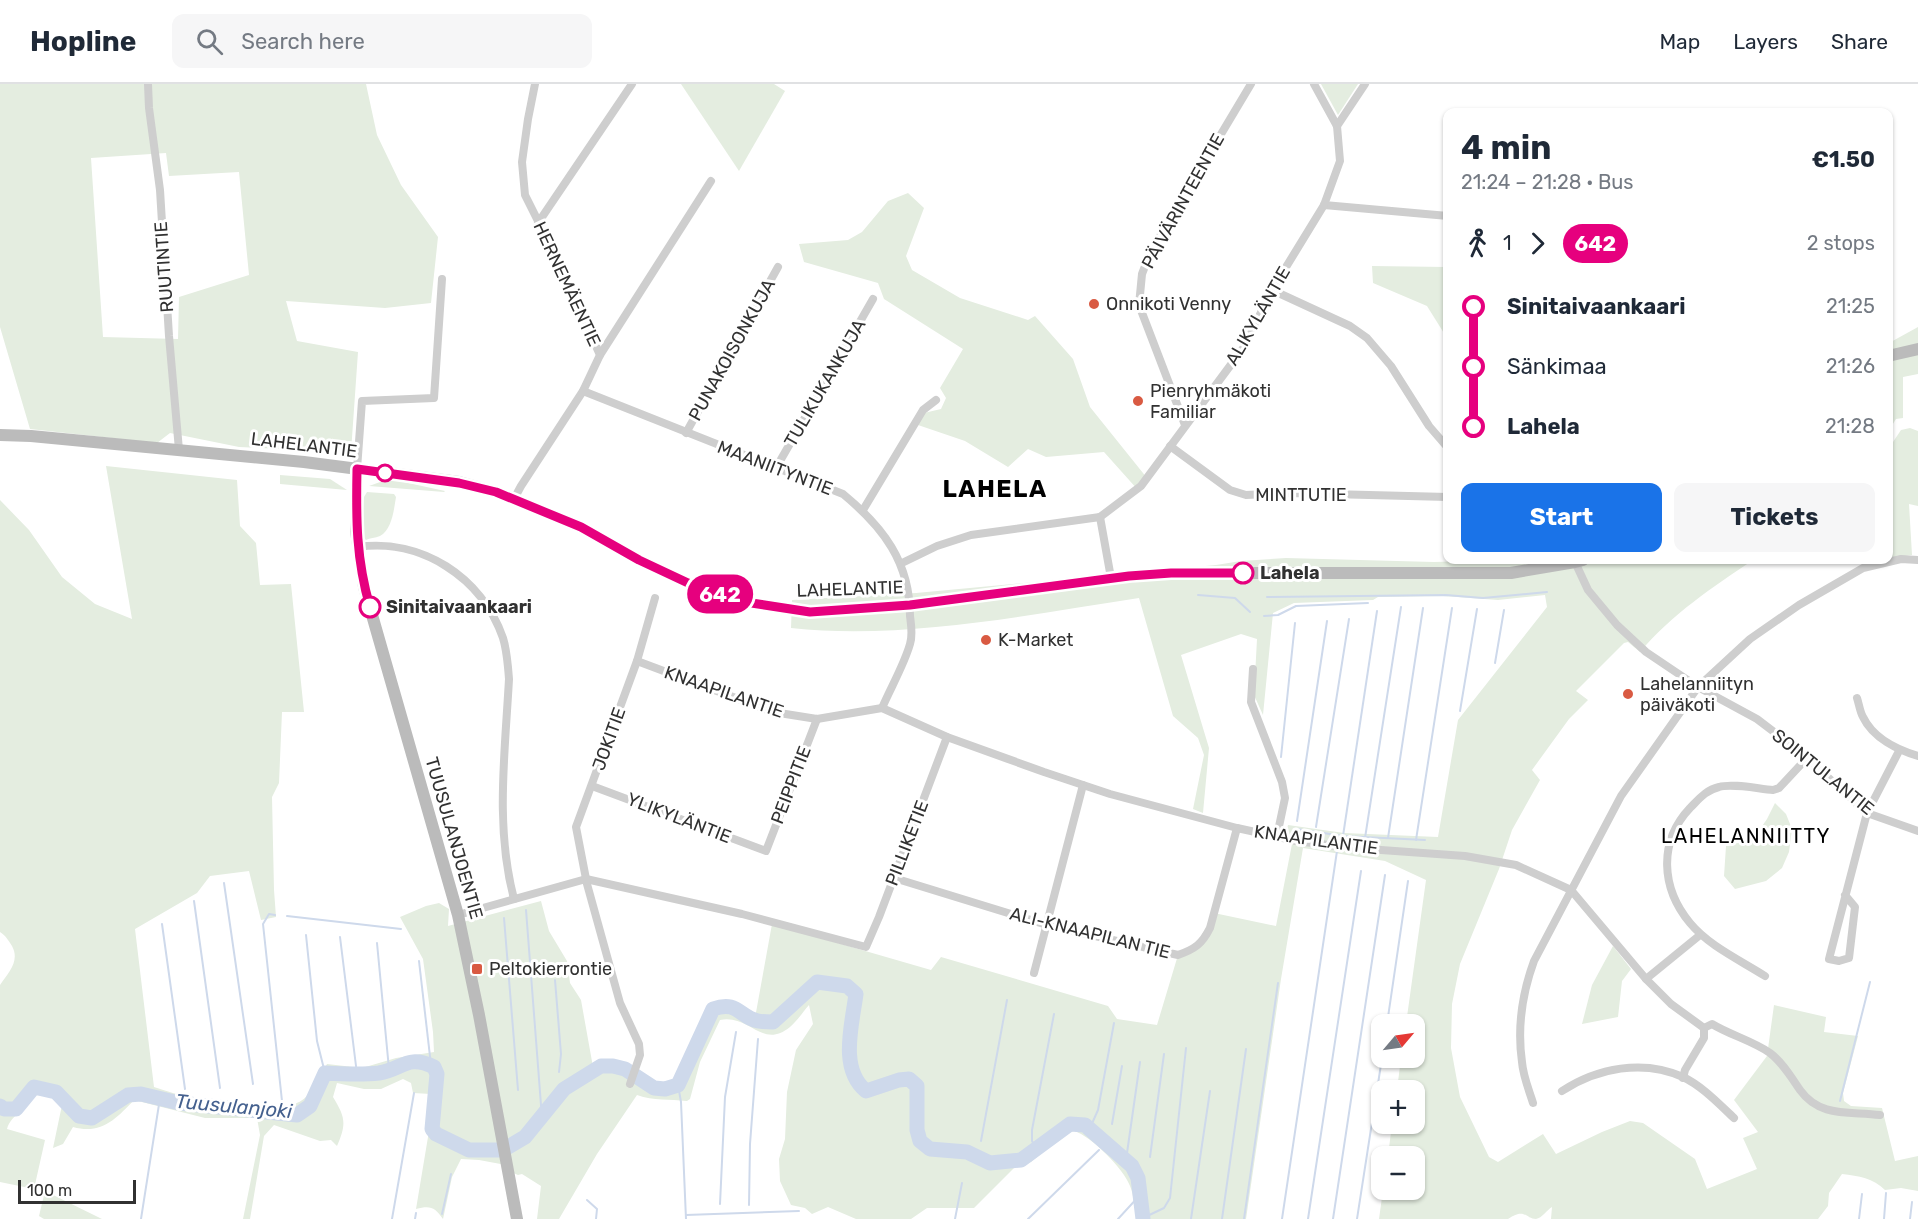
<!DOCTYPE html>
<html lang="en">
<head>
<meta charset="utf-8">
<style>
  :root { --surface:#fff; --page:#f6f6f7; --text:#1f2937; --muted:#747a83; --line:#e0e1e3; --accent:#1a73e8 }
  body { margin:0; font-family:Rubik,sans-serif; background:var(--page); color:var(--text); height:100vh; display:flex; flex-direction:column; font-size:22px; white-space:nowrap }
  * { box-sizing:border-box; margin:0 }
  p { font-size:20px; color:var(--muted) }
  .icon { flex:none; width:33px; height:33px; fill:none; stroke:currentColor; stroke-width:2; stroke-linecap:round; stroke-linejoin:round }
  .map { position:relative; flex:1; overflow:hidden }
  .side { position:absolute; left:1443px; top:24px; width:450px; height:456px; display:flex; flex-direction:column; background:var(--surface); border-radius:12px; box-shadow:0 2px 4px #0004 }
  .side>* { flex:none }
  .badge { padding:0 12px; border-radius:20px; font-size:21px; line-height:39px }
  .needle { width:39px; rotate:61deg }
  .controls { position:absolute; left:1371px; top:930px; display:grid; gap:12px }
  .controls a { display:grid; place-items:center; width:54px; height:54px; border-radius:12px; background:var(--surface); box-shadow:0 2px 4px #0004; font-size:30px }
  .scale { position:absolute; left:18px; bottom:15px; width:118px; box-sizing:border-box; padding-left:6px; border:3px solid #313131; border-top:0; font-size:16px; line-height:21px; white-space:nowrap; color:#313131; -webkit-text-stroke:4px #fff; paint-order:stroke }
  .map>.badge { position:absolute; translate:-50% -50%; box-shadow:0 0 0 3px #fff }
  .legs { display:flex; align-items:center; gap:9px; height:66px; padding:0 18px; font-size:20px }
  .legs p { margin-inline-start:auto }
  .summary { display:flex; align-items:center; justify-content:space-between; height:102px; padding:0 18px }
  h1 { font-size:33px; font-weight:700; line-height:45px }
  .primary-button { display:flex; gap:12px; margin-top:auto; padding:12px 18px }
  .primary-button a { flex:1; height:69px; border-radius:12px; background:var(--accent); color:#fff; font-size:24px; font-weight:700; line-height:69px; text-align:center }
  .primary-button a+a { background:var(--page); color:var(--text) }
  ul { padding:0 18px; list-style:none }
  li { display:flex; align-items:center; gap:21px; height:60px; font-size:22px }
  li i { display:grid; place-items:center; width:9px; height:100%; margin:0 8px; background:currentColor }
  li i::after { content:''; width:15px; height:15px; margin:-8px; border:4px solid; border-radius:50%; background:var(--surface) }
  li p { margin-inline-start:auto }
  li:first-child i { background:linear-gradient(#0000 50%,currentColor 0) }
  li:last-child i { background:linear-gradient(currentColor 50%,#0000 0) }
  header { display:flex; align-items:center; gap:36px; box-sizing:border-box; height:84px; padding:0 30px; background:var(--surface); border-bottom:2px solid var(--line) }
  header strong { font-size:28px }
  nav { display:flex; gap:33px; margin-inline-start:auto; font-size:21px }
  .search { width:420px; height:54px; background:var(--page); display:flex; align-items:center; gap:15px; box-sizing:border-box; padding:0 21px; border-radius:12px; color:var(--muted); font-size:22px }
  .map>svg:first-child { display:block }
  .green { fill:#e4ede0; fill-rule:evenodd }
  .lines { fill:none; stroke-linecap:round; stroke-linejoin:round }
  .stream { stroke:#ced9eb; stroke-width:2 }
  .river { stroke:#ced9eb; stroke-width:15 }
  .street { stroke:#cecece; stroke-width:8 }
  .secondary { stroke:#bbb; stroke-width:12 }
  .line-1-casing { stroke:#fff; stroke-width:14 }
  .line-1 { stroke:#e6007e; stroke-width:9 }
  .poi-dot { fill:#d95a42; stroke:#fff; stroke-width:2 }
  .stop-1-dot { fill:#fff; stroke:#e6007e; stroke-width:3 }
  .labels { text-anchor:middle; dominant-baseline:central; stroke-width:6; stroke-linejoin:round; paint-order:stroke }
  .street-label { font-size:18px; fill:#313131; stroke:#fff }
  .poi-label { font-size:18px; fill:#313131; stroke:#fff; text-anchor:start }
  .stop-label { font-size:18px; font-weight:bold; fill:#313131; stroke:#fff; text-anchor:start }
  .neighbourhood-label { font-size:20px; letter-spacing:1.5px; fill:#000; stroke:#fff }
  .water-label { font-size:20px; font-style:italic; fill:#44608e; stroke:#fff }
  .district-label { font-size:24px; font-weight:bold; letter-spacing:1.5px; fill:#000; stroke:#fff }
</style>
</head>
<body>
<header>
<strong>Hopline</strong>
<div class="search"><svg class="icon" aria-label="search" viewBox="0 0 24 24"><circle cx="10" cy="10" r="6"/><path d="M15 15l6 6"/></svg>Search here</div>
<nav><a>Map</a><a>Layers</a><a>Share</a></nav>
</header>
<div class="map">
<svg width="1918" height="1135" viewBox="0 0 1918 1135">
  <rect width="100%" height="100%" fill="#fff"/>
  <!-- green -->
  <g class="green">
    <path d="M0,0h366l11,51 24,50 37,52 -7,66 -46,5 -99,-7 11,40 61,11 -7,100 -112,-5 -69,-14 -13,10 -127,-14 -30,-102zM166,69l3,23 70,-4 10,103 -70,22 -1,42 -75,-2 -12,-179z"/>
    <polygon points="681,0 774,0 785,7 739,87"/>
    <polygon points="1321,0 1358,0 1338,31"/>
    <polygon points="908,109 924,124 906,172 912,186 960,214 1028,236 1035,232 1073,275 1090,323 1147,394 1138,406 1104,368 1046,373 1028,365 1008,383 965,357 918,341 924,329 941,325 946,314 940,304 963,265 884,215 878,199 804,178 799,160 848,156 862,148 888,117"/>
    <polygon points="1372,182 1447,183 1447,254 1427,222 1373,199"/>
    <polygon points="1918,243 1918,290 1903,293 1903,334 1896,335 1889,346 1889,259"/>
    <polygon points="1910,344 1918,347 1918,422 1909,420 1912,471 1889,474 1889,364 1901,346"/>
    <path d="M106,382l131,14 3,46 16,17 4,42 31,-1 13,128h-22l-3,71 -7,14 2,93 2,27 -15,3 -12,-49 -39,5 -13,17 -62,36 19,158c31,11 129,36 153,9 8,-9 14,-22 20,-32l35,4 34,-10 38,-6 -1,-20 -10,-73 -23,-42 26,-11 13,-3 10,6 -1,17 93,-25 8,30 18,30 3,22 11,17 12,67 21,-1 47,22 16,-9 36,-71 12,-5 30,15 17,-94 159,46 10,-13 167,49 9,13 40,6 21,-70 16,-6 20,-36 62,13 16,-82 -7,-6 3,-13 56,8 94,4 20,-117 89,-113 -2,-12 -47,5 -55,-4 -65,1 -5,3 -79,3 -21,10 -10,102 -9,-20 3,-56 -16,-5 -60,21 28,93 -6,65 -10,-4 11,-54 -6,-17 -25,-22 -34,-118c-112,17 -235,42 -348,30l1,-28 124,-7 300,-28 25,-4 45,-3 148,4 70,-2h249c-39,26 -82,55 -113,92l-12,-10 -4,1 -48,48 12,9 -19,19 -37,51 8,10 -28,50 -13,39 -39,95 -8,40 -1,44 9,49 29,60 9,5 45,-28 13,20 46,-22 28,-11 13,2 52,36 12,30 50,-20 -14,-31 15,-6 -24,-32 33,-44 7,-51 52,12 -2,15 34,4 -15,57 1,8 7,5 31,2 13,53 23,-5v35l-17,-3 -16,2c-12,-12 -26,-14 -43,-16l-13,19 -1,13 -10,13h-267l1,-12c-5,3 -10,11 -16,12 -10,0 -11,-12 -28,0h-129l4,-29h31v-34h-26l4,-32h22v-34h-17l4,-32h13v-34h-8l20,-144 -41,-19 -82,-13 -22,131 -35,240h-110c-1,-11 -2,-23 -6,-33 -6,-17 -39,-50 -56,-55l-9,3 -34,28 -16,5 -41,41h-47l-16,11h-55l-28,-12 -16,7 -7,-6 -14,-3 -11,-24 -1,-22 6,-20 2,-47 9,-42 17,-26 -4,-19c-6,7 -12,16 -19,22 -28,23 -40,-13 -70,-7l-20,42 -10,37 -3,2c-18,-2 -33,0 -50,-6l-40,59 -38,65h-22l4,-33 -19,-12 -4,1 -7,-3 -5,-7 -27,-5 -18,-1 -9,18 -9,42c-8,-12 -13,-14 -27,-10l13,-78 2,-37 -18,-1 -2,-10 -8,-4 -22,10h-17l-27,-6 -4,14c12,20 14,26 4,49l-6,-6 -11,1 -46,-16 -10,11 -14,83h-7l17,-84 -3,-17h-52l-71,-18c-18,19 -33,35 -61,27l-10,17 -10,4 9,-43 -12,-10 -15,-3c-6,17 -24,22 -28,37l38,11 -11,49 -34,-7v-197c9,-13 20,-24 12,-39 -4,-6 -6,-10 -12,-14v-432l29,30 33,47 33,27 37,15z"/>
    <polygon points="280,391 330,395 347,406 280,400"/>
    <polygon points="383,397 399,397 445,407 444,408 369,402"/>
    <path d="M367,408l27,2 2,3c-2,12 -4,33 -16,39 -5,2 -10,2 -14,4l-5,-5 3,-38z"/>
    <polygon points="1775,719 1786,730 1792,745 1789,768 1782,784 1766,797 1735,805 1724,792 1726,762 1753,755 1767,735"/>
    <polygon points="1613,862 1631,885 1622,897 1618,933 1582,940 1592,901"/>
    <polygon points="45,1107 102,1135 44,1135 39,1132"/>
  </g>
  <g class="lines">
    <!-- stream -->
    <g class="stream">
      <polyline points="1198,511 1235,514 1250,528"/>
      <polyline points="1267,513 1446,511 1483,514 1547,508"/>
      <polyline points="1264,532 1278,531 1296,522 1368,519"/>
      <polyline points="1495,579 1504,526"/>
      <polyline points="1460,627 1477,525"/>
      <polyline points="1281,673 1295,539"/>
      <polyline points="1297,737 1327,537"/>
      <polyline points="1316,743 1349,535"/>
      <polyline points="1297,745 1343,752 1425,756"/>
      <polyline points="1343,752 1377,527"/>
      <polyline points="1365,754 1401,523"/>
      <polyline points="1388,754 1423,524"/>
      <polyline points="1416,756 1452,524"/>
      <polyline points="224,799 253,1000"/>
      <polyline points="194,817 220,1004"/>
      <polyline points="526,826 542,1034"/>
      <polyline points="275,831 269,830 263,840 282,1017"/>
      <polyline points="287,832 401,845"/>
      <polyline points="504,834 518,1006"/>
      <polyline points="162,840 185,1005"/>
      <polyline points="306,851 317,957 325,989"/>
      <polyline points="340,853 357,990"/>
      <polyline points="377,859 389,985"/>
      <polyline points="419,877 431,981"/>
      <polyline points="555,896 561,970 559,988"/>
      <polyline points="1387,940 1408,797"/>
      <polyline points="678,1001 681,1018 686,1135"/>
      <polyline points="1840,1017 1870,898"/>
      <polyline points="1112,1040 1122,982"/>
      <polyline points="1090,1044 1098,1026 1114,939"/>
      <polyline points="981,1057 1007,916"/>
      <polyline points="1037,1065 1032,1057 1032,1046 1054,930"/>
      <polyline points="1150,1073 1164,970"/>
      <polyline points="1126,1076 1140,978"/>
      <polyline points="587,1116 597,1125 596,1135"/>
      <polyline points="720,1120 725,1013 736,948"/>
      <polyline points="749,1121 750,1060 758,955"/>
      <polyline points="442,1130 451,1090"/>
      <polyline points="686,1131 799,1127"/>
      <polyline points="1143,1134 1164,1124 1170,1114 1186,964"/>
      <polyline points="141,1135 160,1014"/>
      <polyline points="392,1135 414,1009"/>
      <polyline points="415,1135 416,1129"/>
      <polyline points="955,1135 962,1099"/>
      <polyline points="1028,1135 1099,1066"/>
      <polyline points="1118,1135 1140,1111"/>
      <polyline points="1191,1135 1210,1007"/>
      <polyline points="1222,1135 1246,965"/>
      <polyline points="1244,1135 1278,899"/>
      <polyline points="1282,1135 1337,767"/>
      <polyline points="1308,1135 1361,787"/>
      <polyline points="1333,1135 1385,791"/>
      <polyline points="1357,1135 1382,974"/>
      <polyline points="1859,1135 1862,1110"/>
      <polyline points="1884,1135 1886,1109"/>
      <polyline points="1910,1135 1912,1118"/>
    </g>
    <!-- river -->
    <path class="river" d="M0,1022l4,3h12l18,-22 22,5 23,24 13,2 36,-23 13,-1 38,9 118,12 13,-9 15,-33c18,1 36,2 54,0 24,-4 28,-19 55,-6l3,7 -5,55 4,5 33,16h34l22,-13 39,-48 37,-23h12l12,3 29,19 11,1 13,-4 35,-76c25,-9 26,8 45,12 5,1 11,1 15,1l44,-40 30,4 9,8c-4,31 -17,75 10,97l33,-11 10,-1 8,7v44l3,11 10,8 37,3 23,11 31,-3 49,-36 15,1 47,41 6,12 5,41"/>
    <!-- street -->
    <g class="street">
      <polyline points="148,0 149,24 160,106 169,252 179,366"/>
      <polyline points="1337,42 1365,0"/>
      <polyline points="1324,121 1448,132"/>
      <polyline points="538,139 632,0"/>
      <polyline points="1272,206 1350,242 1367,254 1391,282 1429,342 1448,364"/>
      <polyline points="600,271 711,97"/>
      <path d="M583,307l260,103c40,33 67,68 67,122 1,8 3,19 0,28 -6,21 -19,43 -28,64"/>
      <polyline points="1185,341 1139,221 1142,190 1150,169 1251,0"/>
      <polyline points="686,349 778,183"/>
      <polyline points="1170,362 1230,406 1246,411 1290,409 1448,413"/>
      <polyline points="776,384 873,215"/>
      <polyline points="357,385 362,317 434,314 442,195"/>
      <polyline points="514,415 521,402 583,307 600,271 558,177 525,111 522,78 528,35 535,0"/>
      <polyline points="863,426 923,326 936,316"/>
      <polyline points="1100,433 1111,494"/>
      <path d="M358,463c63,-9 124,30 145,91 4,13 5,27 6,41 -4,74 -14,148 5,220"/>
      <polyline points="1575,478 1588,506 1617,541 1646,568 1698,603 1757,635 1798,666 1867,729 1918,747"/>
      <polyline points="902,479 937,462 971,451 1100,433 1141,402 1244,263 1272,206 1324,121 1340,77 1337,42 1314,0"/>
      <polyline points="637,577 773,628 817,635 882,624 947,653 1044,688 1110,710 1237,744 1296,757 1353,764 1465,772 1516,781 1571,806 1646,895 1671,920 1704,944"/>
      <polyline points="1253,585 1251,618 1282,698 1285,714 1277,752"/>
      <path d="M1857,614c2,6 3,14 6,19 10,21 35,33 55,39"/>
      <polyline points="592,702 766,767 817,635"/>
      <path d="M894,794l153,47 131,30c17,-6 24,-11 32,-27l27,-100"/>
      <polyline points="1845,811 1855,823 1849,874 1839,877 1829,875 1867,729 1899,667"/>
      <polyline points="458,831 586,795 742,830 866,863 879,833 947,653"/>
      <polyline points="1034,889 1083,701"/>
      <path d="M1765,892c-25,-16 -56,-30 -75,-53 -29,-35 -32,-81 0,-115 9,-9 16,-18 29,-21 13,-4 40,2 54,3l6,-2 28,-30"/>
      <polyline points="1646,895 1700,851"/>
      <path d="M1704,944l8,-4c18,11 41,17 58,29 13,10 21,24 30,37 20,28 50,21 80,25"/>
      <polyline points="1683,994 1685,986 1704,954 1704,944"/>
      <polyline points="630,1000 640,971 639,960 620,919 587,800 576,743 637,577 655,514"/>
      <path d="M1562,1007c35,-23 81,-32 121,-14 19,9 36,27 51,41"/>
      <path d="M1533,1019c-4,-13 -10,-27 -11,-41 -5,-35 0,-68 12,-101l87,-165 77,-109 52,-48 49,-34 64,-37 38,-9 17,1"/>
    </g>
    <!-- secondary -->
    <g class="secondary">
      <polyline points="1888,272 1918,265"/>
      <polyline points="0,351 31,352 304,378 459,398 496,408 581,443 639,476 688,499 745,518 810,528 910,521 1111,494 1171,489 1511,489 1575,478 1583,476"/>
      <polyline points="357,385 356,447 364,503 458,831 479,931 517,1135"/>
    </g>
  </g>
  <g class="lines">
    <!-- line-1 casing -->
    <g class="line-1-casing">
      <path id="line-1" d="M370,523c-14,-48 -14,-89 -13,-138l102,14 37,9 85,35 58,33 49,23 57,19 65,10 100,-7 219,-29 42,-3h72"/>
    </g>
    <!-- line-1 -->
    <use href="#line-1" class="line-1"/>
  </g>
  <!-- markers -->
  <g class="poi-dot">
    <circle cx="1094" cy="220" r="6"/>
    <circle cx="1138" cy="317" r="6"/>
    <circle cx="986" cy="556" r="6"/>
    <circle cx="1628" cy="610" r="6"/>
    <rect x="471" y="879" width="12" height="12" rx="3"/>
  </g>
  <g class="stop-1-dot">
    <circle cx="385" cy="389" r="8"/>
    <circle cx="1243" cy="489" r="10"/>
    <circle cx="370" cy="523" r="10"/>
  </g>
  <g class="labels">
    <!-- street labels -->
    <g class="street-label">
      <text transform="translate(1183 117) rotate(-61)">PÄIVÄRINTEENTIE</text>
      <text transform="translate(164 183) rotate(-94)">RUUTINTIE</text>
      <text transform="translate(567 200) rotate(65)">HERNEMÄENTIE</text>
      <text transform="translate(1258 232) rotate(-60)">ALIKYLÄNTIE</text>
      <text transform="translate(732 266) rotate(-61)">PUNAKOISONKUJA</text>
      <text transform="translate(825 299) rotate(-60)">TULIKUKANKUJA</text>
      <text transform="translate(304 361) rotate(7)">LAHELANTIE</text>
      <text transform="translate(775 384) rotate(21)">MAANIITYNTIE</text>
      <text x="1301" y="411">MINTTUTIE</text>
      <text transform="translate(850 505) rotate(-2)">LAHELANTIE</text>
      <text transform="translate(724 608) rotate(19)">KNAAPILANTIE</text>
      <text transform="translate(609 655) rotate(-70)">JOKITIE</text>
      <text transform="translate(1823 688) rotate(39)">SOINTULANTIE</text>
      <text transform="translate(791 701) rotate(-69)">PEIPPITIE</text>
      <text transform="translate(679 734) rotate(21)">YLIKYLÄNTIE</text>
      <text transform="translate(454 754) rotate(74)">TUUSULANJOENTIE</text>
      <text transform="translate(1316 756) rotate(8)">KNAAPILANTIE</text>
      <text transform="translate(907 759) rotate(-69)">PILLIKETIE</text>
      <text transform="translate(1090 849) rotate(14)">ALI-KNAAPILAN TIE</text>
    </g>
    <!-- poi labels -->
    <g class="poi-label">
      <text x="1106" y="220">Onnikoti Venny</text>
      <text x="1150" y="307">Pienryhmäkoti<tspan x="1150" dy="21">Familiar</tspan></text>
      <text x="998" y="556">K-Market</text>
      <text x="1640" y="600">Lahelanniityn<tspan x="1640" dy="21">päiväkoti</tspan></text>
      <text x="489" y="885">Peltokierrontie</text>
    </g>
    <!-- stop labels -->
    <g class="stop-label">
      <text x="1260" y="489">Lahela</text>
      <text x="386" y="523">Sinitaivaankaari</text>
    </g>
    <!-- neighbourhood labels -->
    <g class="neighbourhood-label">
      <text x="1746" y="752">LAHELANNIITTY</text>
    </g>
    <!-- water labels -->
    <g class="water-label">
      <text transform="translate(234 1022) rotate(5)">Tuusulanjoki</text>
    </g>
    <!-- district labels -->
    <g class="district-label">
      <text x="995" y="405">LAHELA</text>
    </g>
  </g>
</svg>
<div class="controls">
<a><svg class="needle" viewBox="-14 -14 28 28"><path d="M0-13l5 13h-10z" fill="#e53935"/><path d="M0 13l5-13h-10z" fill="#747a83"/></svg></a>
<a>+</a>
<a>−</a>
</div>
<div class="scale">100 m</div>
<b class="badge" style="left:720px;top:510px;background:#e6007e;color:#fff">642</b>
<section class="side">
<div class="summary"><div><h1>4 min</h1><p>21:24 – 21:28 · Bus</p></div><b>€1.50</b></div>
<div class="legs"><svg class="icon" aria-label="walk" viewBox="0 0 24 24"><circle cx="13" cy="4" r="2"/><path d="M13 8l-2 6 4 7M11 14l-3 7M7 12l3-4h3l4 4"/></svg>1<svg class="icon" aria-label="forward" viewBox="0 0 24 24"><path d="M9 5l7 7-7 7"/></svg><b class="badge" style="background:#e6007e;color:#fff">642</b><p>2 stops</p></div>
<ul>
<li><i style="color:#e6007e"></i><b>Sinitaivaankaari</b><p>21:25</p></li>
<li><i style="color:#e6007e"></i><span>Sänkimaa</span><p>21:26</p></li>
<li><i style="color:#e6007e"></i><b>Lahela</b><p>21:28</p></li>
</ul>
<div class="primary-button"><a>Start</a><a>Tickets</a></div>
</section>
</div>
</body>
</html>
